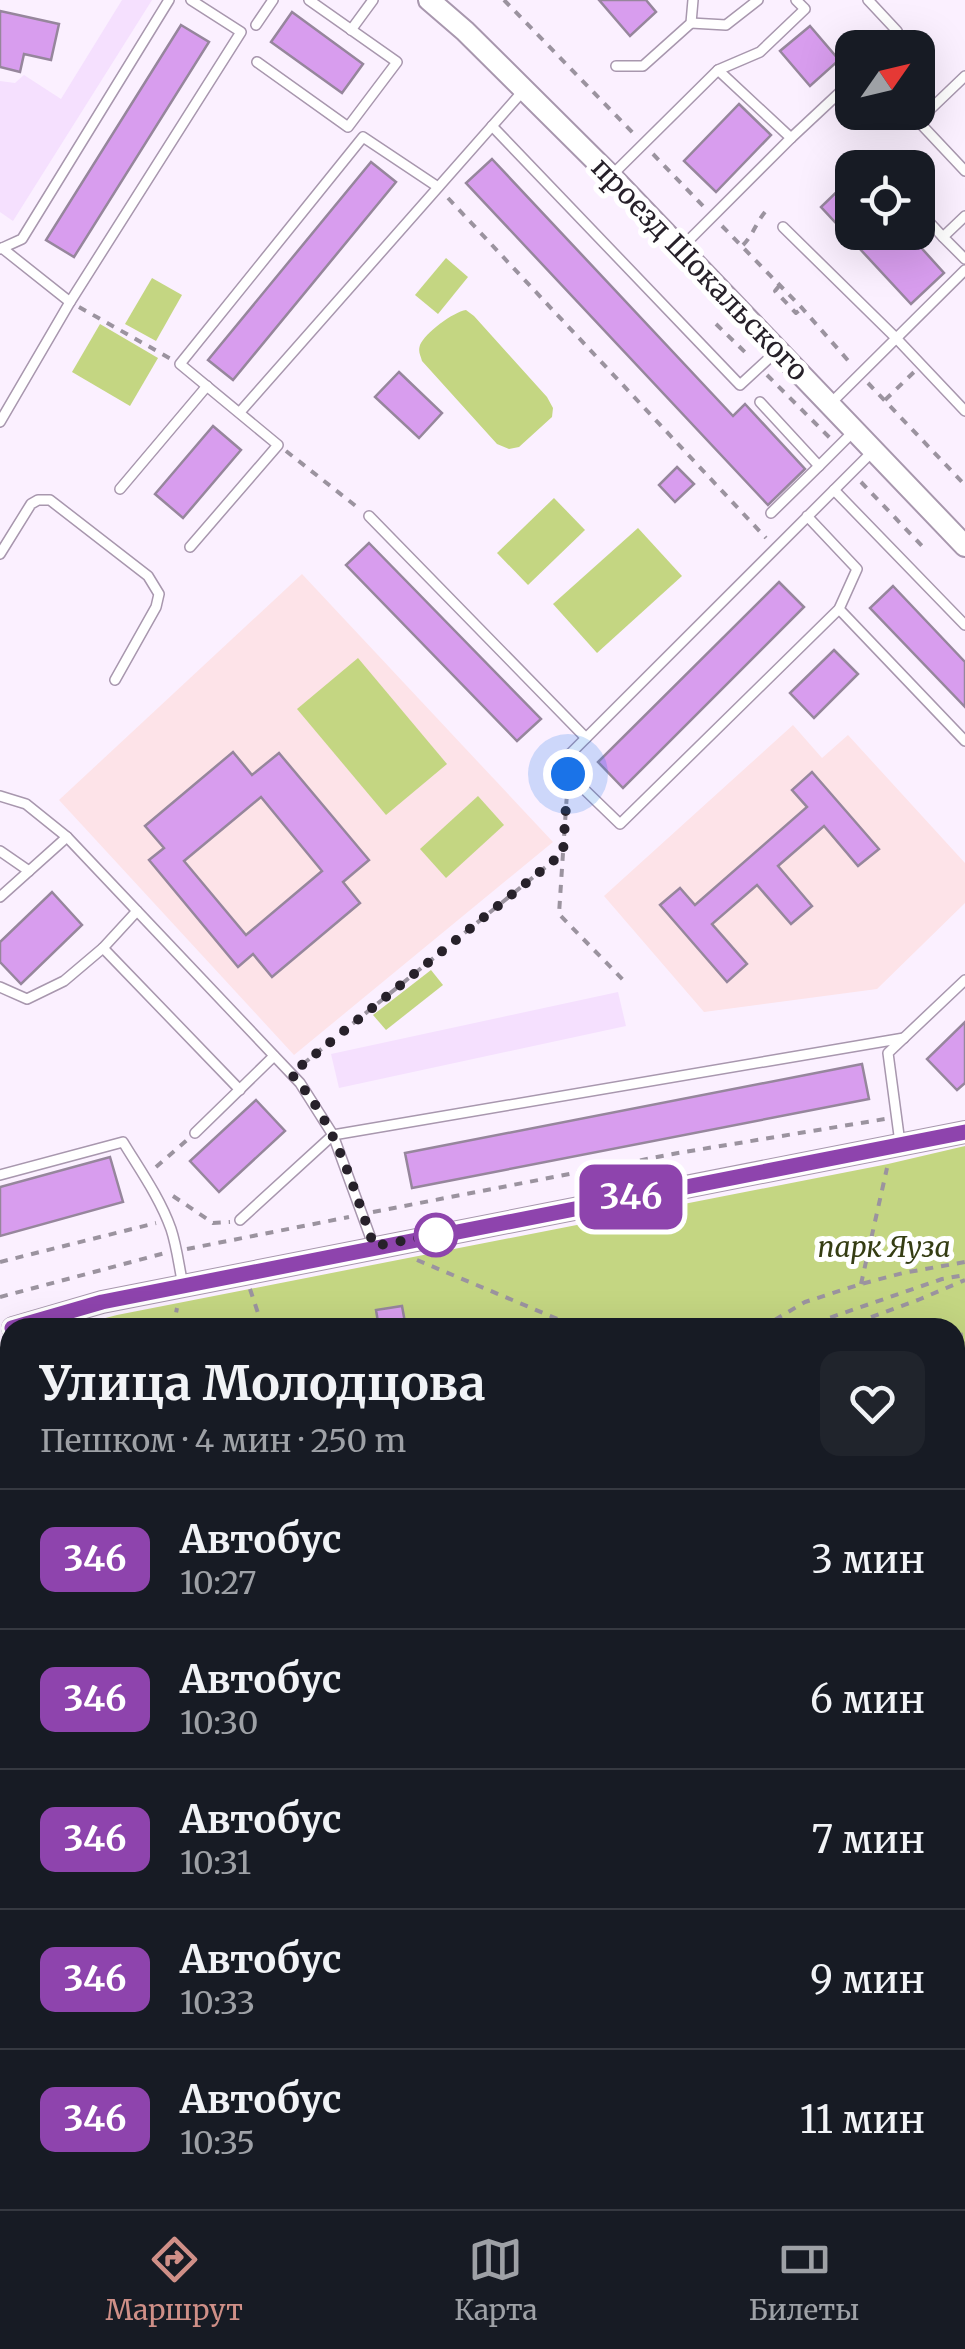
<!DOCTYPE html>
<html lang="ru">
<head>
<meta charset="utf-8">
<style>
  :root { --surface:#171b24; --page:#20242c; --text:#f1f3f6; --muted:#9ea1a6; --line:#363941; --accent:#cf8f87 }
  body { margin:0; font-family:Merriweather,serif; background:var(--page); color:var(--text); height:100vh; display:flex; flex-direction:column; font-size:38px; white-space:nowrap }
  * { box-sizing:border-box; margin:0 }
  p { font-size:32px; color:var(--muted) }
  .icon { flex:none; width:55px; height:55px; fill:none; stroke:currentColor; stroke-width:2; stroke-linecap:round; stroke-linejoin:round }
  .map { position:relative; flex:1; overflow:hidden }
  .sheet { position:absolute; left:0px; top:1318px; width:965px; height:892px; display:flex; flex-direction:column; background:var(--surface); border-radius:30px 30px 0 0; box-shadow:0 10px 40px #0002 }
  .sheet>* { flex:none }
  .badge { padding:0 20px; border-radius:15px; font-size:35px; line-height:65px }
  .needle { width:65px; rotate:56deg }
  .tools { position:absolute; left:835px; top:30px; display:grid; gap:20px }
  .tools a { display:grid; place-items:center; width:100px; height:100px; border-radius:20px; background:var(--surface); box-shadow:0 10px 40px #0002; font-size:50px }
  .you { position:absolute; width:50px; height:50px; margin:-25px; border:8px solid #fff; border-radius:50%; background:#1a73e8; box-shadow:0 0 0 15px #1a73e833 }
  .map>.badge { position:absolute; translate:-50% -50%; box-shadow:0 0 0 5px #fff }
  .round { display:grid; place-items:center; flex:none; width:105px; height:105px; border-radius:20px; background:var(--page) }
  .head { display:flex; align-items:center; justify-content:space-between; height:170px; padding:0 40px }
  h1 { font-size:48px; font-weight:700; line-height:75px }
  ul { padding:0; list-style:none }
  li { display:flex; align-items:center; gap:30px; height:140px; padding:0 40px; border-top:2px solid var(--line) }
  li div { flex:1 }
  li b { display:block; font-size:38px }
  li em { font-style:normal }
  li .badge { min-width:110px; font-weight:700; text-align:center }
  .tab-bar { display:flex; justify-content:space-around; align-items:center; height:140px; border-top:2px solid var(--line); background:var(--surface); font-size:28px; color:var(--muted) }
  .tab-bar a { display:grid; justify-items:center; gap:5px }
  .tab-bar .active { color:var(--accent) }
  .map>svg:first-child { display:block }
  .built { fill:#f5e0fe }
  .education { fill:#fde3e8 }
  .green { fill:#c4d682 }
  .building { fill:#d89dee; stroke:#96869c; stroke-width:2.5; fill-rule:evenodd }
  .lines { fill:none; stroke-linecap:round; stroke-linejoin:round }
  .service-casing { stroke:#a897ae; stroke-width:12 }
  .tertiary-casing { stroke:#a897ae; stroke-width:24 }
  .path { stroke:#9b939f; stroke-width:4; stroke-dasharray:8 8; stroke-linecap:butt }
  .service { stroke:#fff; stroke-width:9 }
  .tertiary { stroke:#fff; stroke-width:20 }
  .line-casing { stroke:#fff; stroke-width:22 }
  .line { stroke:#8e44ad; stroke-width:15 }
  .walk { stroke:#27212a; stroke-width:10; stroke-dasharray:0 18 }
  .stop-dot { fill:#fff; stroke:#8e44ad; stroke-width:5 }
  .labels { text-anchor:middle; dominant-baseline:central; stroke-width:10; stroke-linejoin:round; paint-order:stroke }
  .street-label { font-size:28px; fill:#27212a; stroke:#fff }
  .park-label { font-size:28px; font-style:italic; fill:#353d13; stroke:#fff }
</style>
</head>
<body>
<div class="map">
<svg width="965" height="2209" viewBox="0 0 965 2209">
  <rect width="100%" height="100%" fill="#fbf0ff"/>
  <!-- built -->
  <g class="built">
    <polygon points="122,0 152,0 13,221 0,212 0,81 15,83 24,75 61,99"/>
    <polygon points="618,992 626,1026 339,1088 331,1054"/>
  </g>
  <!-- education -->
  <g class="education">
    <polygon points="302,574 553,842 294,1055 59,800"/>
    <polygon points="793,725 822,758 848,735 965,863 965,903 877,989 704,1012 604,896"/>
  </g>
  <!-- green -->
  <g class="green">
    <polygon points="446,258 468,277 438,314 415,295"/>
    <polygon points="152,278 182,295 156,341 125,324"/>
    <path d="M466,310l8,6 73,81 6,11 -1,9 -33,30 -10,2 -12,-5 -75,-83c-2,-7 -4,-9 -2,-16 5,-12 33,-33 46,-35z"/>
    <polygon points="100,324 158,358 130,406 72,372"/>
    <polygon points="554,498 585,530 528,585 497,553"/>
    <polygon points="638,528 682,576 597,653 553,604"/>
    <polygon points="358,658 447,764 386,815 297,709"/>
    <polygon points="478,796 504,825 446,878 420,849"/>
    <polygon points="431,970 443,985 386,1030 373,1015"/>
    <polygon points="965,1146 965,2209 0,2209 0,1347 10,1344 10,2200 955,2200 955,1328 71,1327 117,1315 888,1164"/>
  </g>
  <!-- building -->
  <g class="building">
    <polygon points="599,0 646,0 656,12 630,36"/>
    <polygon points="0,11 59,24 51,60 24,54 20,72 0,67"/>
    <polygon points="292,12 363,64 342,93 271,42"/>
    <polygon points="181,25 209,42 74,257 46,240"/>
    <polygon points="810,26 839,60 810,86 780,51"/>
    <polygon points="739,104 771,135 716,192 684,161"/>
    <polygon points="492,159 733,416 745,404 805,469 768,505 466,183"/>
    <polygon points="371,162 396,182 233,380 208,360"/>
    <polygon points="852,177 852,232 907,232 944,273 911,304 821,207"/>
    <polygon points="399,372 442,413 419,438 375,397"/>
    <polygon points="213,426 241,450 183,518 155,494"/>
    <polygon points="677,467 694,484 675,502 659,485"/>
    <polygon points="369,543 541,719 517,741 346,565"/>
    <polygon points="779,582 804,607 623,788 598,762"/>
    <polygon points="893,586 965,662 965,707 870,608"/>
    <polygon points="834,650 858,674 814,718 790,693"/>
    <path d="M233,752l19,23 27,-22 90,107 -26,22 17,21 -88,74 -19,-23 -15,13 -89,-107 15,-12 -19,-22zM261,797l61,74 -76,64 -62,-74z"/>
    <polygon points="812,772 879,849 858,866 824,826 778,866 812,906 791,924 757,885 712,924 747,964 727,982 660,905 680,888 695,905 807,807 792,790"/>
    <polygon points="52,892 82,925 21,984 0,962 0,942"/>
    <polygon points="965,1022 965,1083 957,1090 927,1059"/>
    <polygon points="862,1064 869,1099 412,1188 405,1153"/>
    <polygon points="256,1100 285,1131 219,1192 190,1161"/>
    <polygon points="110,1157 123,1202 0,1236 0,1187"/>
    <polygon points="402,1306 406,1328 379,1328 376,1310"/>
  </g>
  <g class="lines">
    <!-- service casing -->
    <g class="service-casing">
      <g id="service">
        <polyline points="868,0 897,31 899,36 889,48"/>
        <polyline points="691,23 726,25 758,0"/>
        <polyline points="256,25 273,0"/>
        <polyline points="351,30 373,0"/>
        <polyline points="257,62 348,127 397,62 309,0"/>
        <polyline points="616,66 643,66 691,23 693,0"/>
        <polyline points="965,76 918,121 965,171"/>
        <polyline points="492,126 740,385 778,350"/>
        <polyline points="791,138 852,81"/>
        <polyline points="874,164 878,168"/>
        <polyline points="611,176 718,70 760,52 805,9 796,0"/>
        <polyline points="918,210 943,237"/>
        <polyline points="965,216 943,237 965,259"/>
        <polyline points="783,227 896,338 965,411"/>
        <polyline points="2,248 70,302 241,32 191,0"/>
        <polyline points="681,248 791,138 718,70"/>
        <polyline points="0,249 22,239 169,0"/>
        <polyline points="760,402 819,466 853,432"/>
        <polyline points="830,404 965,270"/>
        <polyline points="240,412 523,91"/>
        <polyline points="0,422 70,302"/>
        <polyline points="120,489 207,386"/>
        <polyline points="834,490 965,625"/>
        <polyline points="771,513 819,466"/>
        <polyline points="369,516 586,738"/>
        <polyline points="807,516 857,569 839,609 620,824 559,765 872,452"/>
        <polyline points="190,547 278,445 180,364 363,137 438,187"/>
        <polyline points="0,554 31,504 38,500 50,500 148,576 159,594 156,607 115,680"/>
        <polyline points="839,609 965,741"/>
        <polyline points="0,796 26,804 67,837 300,1083 333,1135 904,1038"/>
        <polyline points="0,851 29,871"/>
        <polyline points="0,897 67,837"/>
        <polyline points="137,911 103,948 240,1090"/>
        <polyline points="0,987 27,999 64,981 103,948"/>
        <polyline points="195,1133 274,1056"/>
        <polyline points="900,1143 888,1053 965,980"/>
        <path d="M0,1175l123,-33c17,28 37,56 48,87 6,18 8,38 12,56"/>
        <polyline points="240,1220 333,1135 374,1247"/>
      </g>
    </g>
    <!-- tertiary casing -->
    <g class="tertiary-casing">
      <g id="tertiary">
        <polyline points="429,0 465,31 611,176 965,546"/>
        <polyline points="13,1328 102,1302 965,1132"/>
      </g>
    </g>
    <!-- path -->
    <g class="path">
      <polyline points="504,0 636,136"/>
      <polyline points="653,154 705,208"/>
      <polyline points="448,198 766,538"/>
      <polyline points="722,226 802,308 852,365"/>
      <path d="M743,245c10,-10 13,-22 22,-33"/>
      <polyline points="779,286 775,291 796,313 802,308"/>
      <polyline points="79,307 171,359"/>
      <polyline points="716,324 750,357"/>
      <polyline points="767,375 831,439"/>
      <polyline points="868,383 965,485"/>
      <polyline points="885,400 914,372"/>
      <polyline points="286,451 357,507"/>
      <polyline points="861,482 923,547"/>
      <polyline points="563,853 559,914 627,984"/>
      <polyline points="303,1064 563,853 567,793"/>
      <polyline points="156,1167 187,1140"/>
      <polyline points="173,1196 213,1223 230,1222"/>
      <polyline points="373,1212 678,1153 885,1119"/>
      <polyline points="187,1249 349,1217"/>
      <polyline points="417,1260 579,1328"/>
      <polyline points="0,1262 156,1223"/>
      <polyline points="861,1284 887,1168"/>
      <polyline points="250,1289 263,1328"/>
      <polyline points="0,1297 165,1253"/>
      <polyline points="173,1328 177,1308"/>
      <polyline points="761,1328 805,1302 861,1284 903,1273 965,1262"/>
      <polyline points="800,1328 942,1279 965,1275"/>
      <polyline points="841,1328 918,1300 965,1280"/>
      <polyline points="955,1336 965,1334"/>
      <polyline points="955,1417 965,1415"/>
      <polyline points="955,1504 965,1501"/>
      <polyline points="955,1530 965,1527"/>
      <polyline points="0,1581 10,1576"/>
      <polyline points="955,1600 965,1605"/>
      <polyline points="955,1678 965,1686"/>
      <polyline points="955,1717 965,1708"/>
      <polyline points="0,1723 10,1740"/>
      <polyline points="0,1725 10,1717"/>
      <polyline points="0,1755 10,1773"/>
      <polyline points="0,1843 10,1853"/>
      <polyline points="0,1874 10,1873"/>
      <polyline points="955,1922 965,1919"/>
      <polyline points="0,2014 10,2007"/>
      <polyline points="955,2060 965,2055"/>
      <polyline points="0,2117 10,2110"/>
      <polyline points="955,2167 965,2164"/>
      <polyline points="955,2181 965,2204"/>
      <polyline points="955,2184 965,2181"/>
      <polyline points="387,2200 393,2209"/>
      <polyline points="434,2200 439,2209"/>
      <polyline points="640,2200 666,2209"/>
      <polyline points="767,2200 771,2209"/>
      <polyline points="89,2209 101,2200"/>
      <polyline points="137,2209 140,2200"/>
      <polyline points="218,2209 219,2200"/>
      <polyline points="292,2209 307,2200"/>
      <polyline points="507,2209 535,2200"/>
      <polyline points="812,2209 842,2200"/>
      <polyline points="856,2209 884,2200"/>
    </g>
    <!-- service -->
    <use href="#service" class="service"/>
    <!-- tertiary -->
    <use href="#tertiary" class="tertiary"/>
  </g>
  <g class="lines">
    <!-- line casing -->
    <g class="line-casing">
      <polyline id="line" points="12,1328 102,1302 965,1132"/>
    </g>
    <!-- line -->
    <use href="#line" class="line"/>
    <!-- walk -->
    <path class="walk" d="M436,1235l-62,11c-21,-59 -39,-126 -83,-172l272,-221 5,-79"/>
  </g>
  <!-- markers -->
  <circle class="stop-dot" cx="436" cy="1235" r="20"/>
  <g class="labels">
    <!-- street labels -->
    <g class="street-label">
      <text transform="translate(700 269) rotate(46)">проезд Шокальского</text>
    </g>
    <!-- park labels -->
    <g class="park-label">
      <text x="884" y="1247">парк Яуза</text>
    </g>
  </g>
</svg>
<div class="tools">
<a><svg class="needle" viewBox="-14 -14 28 28"><path d="M0-13l5 13h-10z" fill="#e53935"/><path d="M0 13l5-13h-10z" fill="#9ea1a6"/></svg></a>
<a><svg class="icon" aria-label="locate" viewBox="0 0 24 24"><circle cx="12" cy="12" r="6"/><path d="M12 2v4M12 18v4M2 12h4M18 12h4"/></svg></a>
</div>
<div class="you" style="left:568px;top:774px"></div>
<b class="badge" style="left:631px;top:1197px;background:#8e44ad;color:#fff">346</b>
<section class="sheet">
<div class="head"><div><h1>Улица Молодцова</h1><p>Пешком · 4 мин · 250 m</p></div><a class="round"><svg class="icon" aria-label="heart" viewBox="0 0 24 24"><path d="M12 20l-8-8c-3-5 5-10 8-4 3-6 11-1 8 4z"/></svg></a></div>
<ul>
<li><span class="badge" style="background:#8e44ad;color:#fff">346</span><div><b>Автобус</b><p>10:27</p></div><em>3 мин</em></li>
<li><span class="badge" style="background:#8e44ad;color:#fff">346</span><div><b>Автобус</b><p>10:30</p></div><em>6 мин</em></li>
<li><span class="badge" style="background:#8e44ad;color:#fff">346</span><div><b>Автобус</b><p>10:31</p></div><em>7 мин</em></li>
<li><span class="badge" style="background:#8e44ad;color:#fff">346</span><div><b>Автобус</b><p>10:33</p></div><em>9 мин</em></li>
<li><span class="badge" style="background:#8e44ad;color:#fff">346</span><div><b>Автобус</b><p>10:35</p></div><em>11 мин</em></li>
</ul>
</section>
</div>
<nav class="tab-bar">
<a class="active"><svg class="icon" aria-label="directions" viewBox="0 0 24 24"><path d="M12 3l9 9-9 9-9-9zM9 14v-3h6M13 9l2 2-2 2"/></svg>Маршрут</a>
<a><svg class="icon" aria-label="map" viewBox="0 0 24 24"><path d="M3 6l6-2 6 2 6-2v14l-6 2-6-2-6 2zM9 4v14M15 6v14"/></svg>Карта</a>
<a><svg class="icon" aria-label="tickets" viewBox="0 0 24 24"><path d="M3 7h18v10H3zM15 7v10"/></svg>Билеты</a>
</nav>
</body>
</html>
